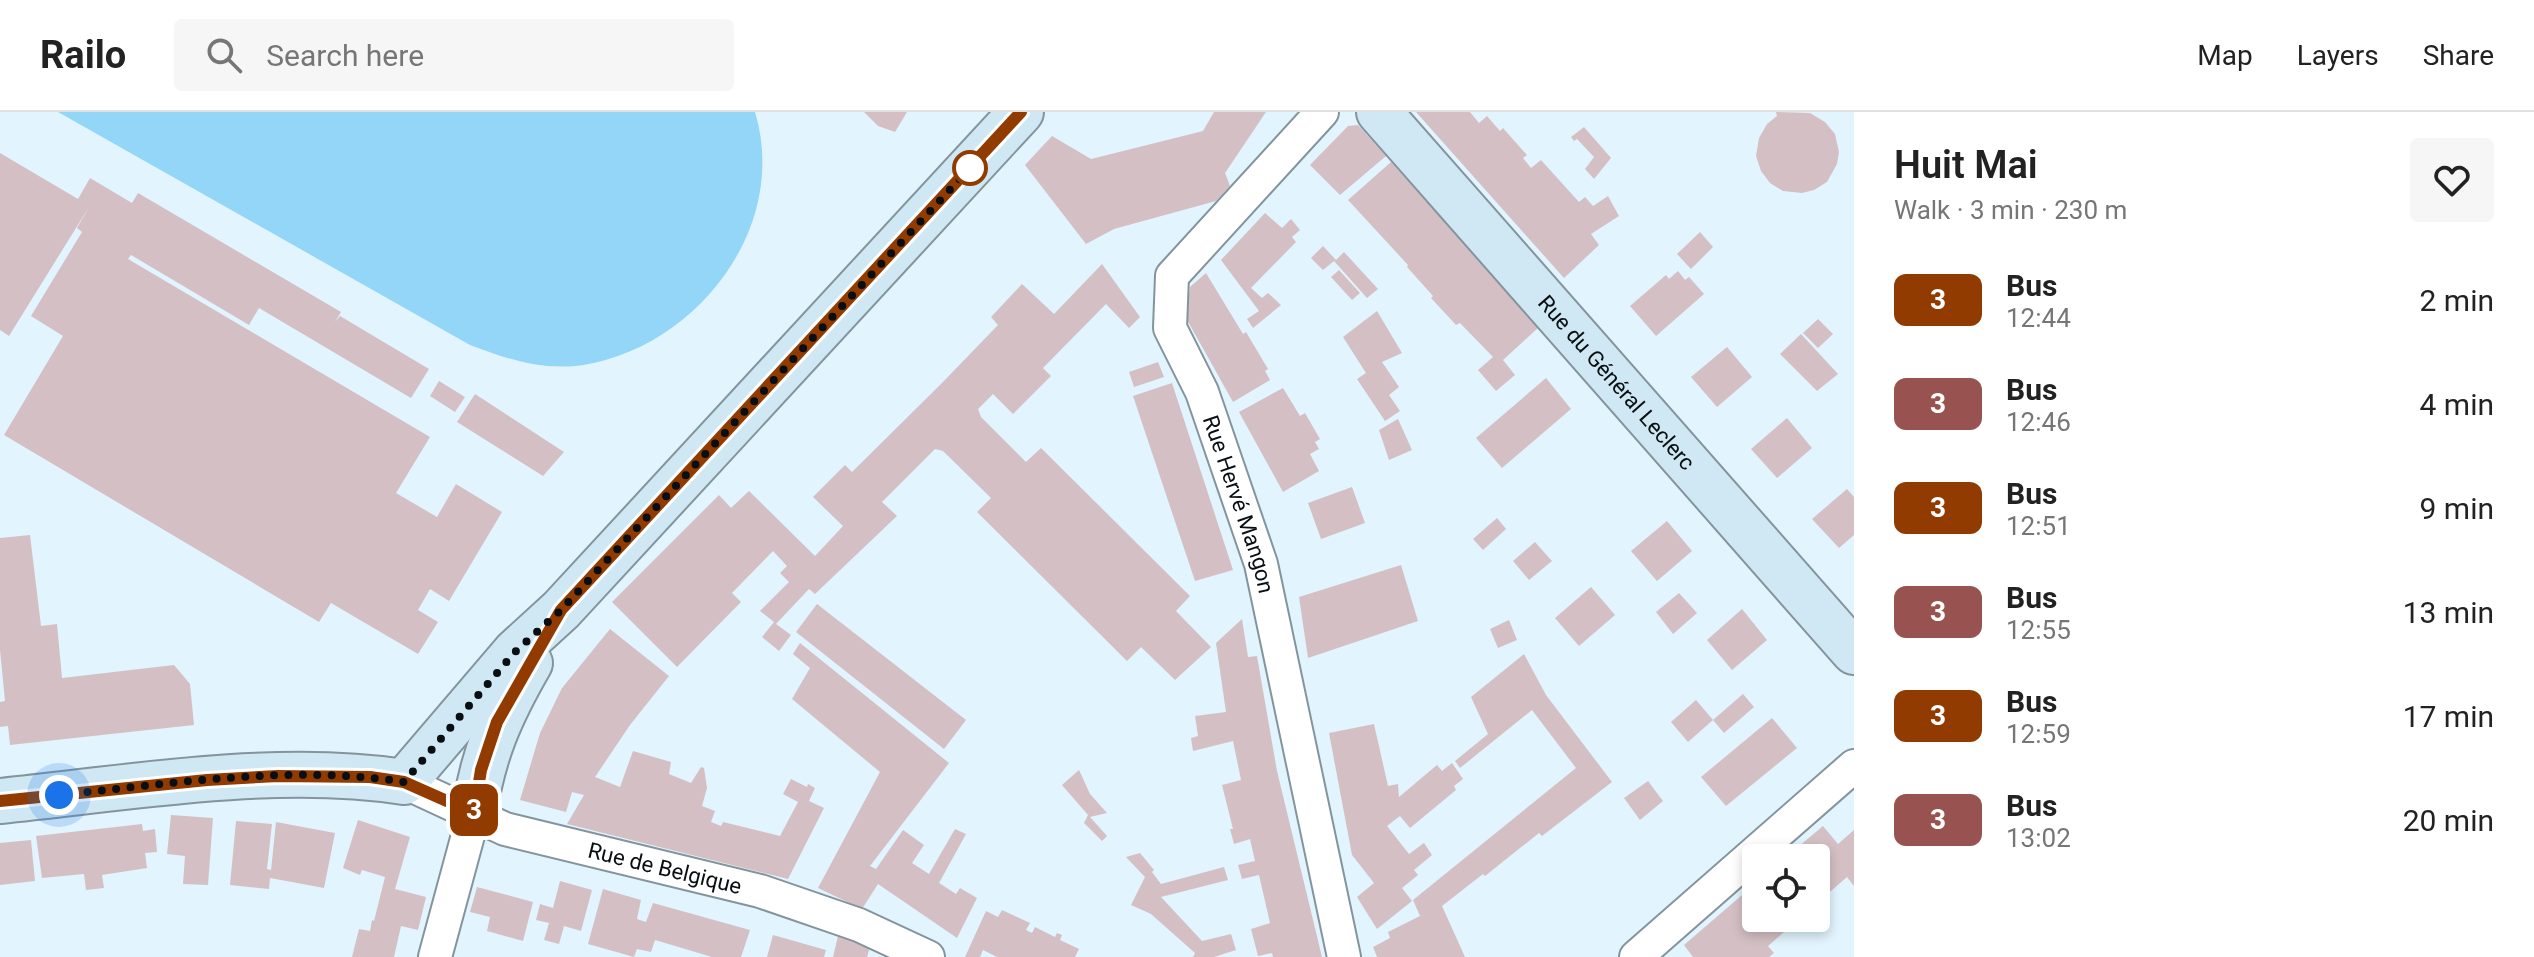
<!DOCTYPE html>
<html lang="en">
<head>
<meta charset="utf-8">
<style>
  :root { --surface:#fff; --page:#f6f6f6; --text:#222; --muted:#767676; --line:#e0e0e0 }
  body { margin:0; font-family:Roboto,sans-serif; background:var(--page); color:var(--text); height:100vh; display:flex; flex-direction:column; font-size:30px; white-space:nowrap }
  * { box-sizing:border-box; margin:0 }
  p { font-size:26px; color:var(--muted) }
  .icon { flex:none; width:44px; height:44px; fill:none; stroke:currentColor; stroke-width:2; stroke-linecap:round; stroke-linejoin:round }
  .map { position:relative; flex:1; overflow:hidden }
  .details { display:flex; flex-direction:column; background:var(--surface); width:680px }
  .details>* { flex:none }
  .badge { padding:0 16px; border-radius:12px; font-size:28px; line-height:52px }
  .buttons { position:absolute; left:1742px; top:732px; display:grid; gap:16px }
  .buttons a { display:grid; place-items:center; width:88px; height:88px; border-radius:8px; background:var(--surface); box-shadow:0 4px 12px #0003; font-size:40px }
  .you { position:absolute; width:40px; height:40px; margin:-20px; border:6px solid #fff; border-radius:50%; background:#1a73e8; box-shadow:0 0 0 12px #1a73e833 }
  .map>.badge { position:absolute; translate:-50% -50%; box-shadow:0 0 0 4px #fff }
  .round { display:grid; place-items:center; flex:none; width:84px; height:84px; border-radius:8px; background:var(--page) }
  .summary { display:flex; align-items:center; justify-content:space-between; height:136px; padding:0 40px }
  h1 { font-size:38px; font-weight:600; line-height:60px }
  ul { padding:0; list-style:none }
  li { display:flex; align-items:center; gap:24px; height:104px; padding:0 40px }
  li div { flex:1 }
  li b { display:block; font-size:30px }
  li em { font-style:normal }
  li .badge { min-width:88px; font-weight:700; text-align:center }
  header { display:flex; align-items:center; gap:48px; box-sizing:border-box; height:112px; padding:0 40px; background:var(--surface); border-bottom:2px solid var(--line) }
  header strong { font-size:38px }
  nav { display:flex; gap:44px; margin-inline-start:auto; font-size:28px }
  .search { width:560px; height:72px; background:var(--page); display:flex; align-items:center; gap:20px; box-sizing:border-box; padding:0 28px; border-radius:8px; color:var(--muted); font-size:30px }
  main { display:flex; flex:1; min-height:0 }
  .map>svg:first-child { display:block }
  .green { fill:#93d6f7 }
  .building { fill:#d4c0c4 }
  .lines { fill:none; stroke-linecap:round; stroke-linejoin:round }
  .street-casing { stroke:#84949d; stroke-width:36 }
  .secondary-casing { stroke:#84949d; stroke-width:48 }
  .street { stroke:#fff; stroke-width:32 }
  .secondary { stroke:#cfe8f3; stroke-width:44 }
  .line-casing { stroke:#fff; stroke-width:18 }
  .line { stroke:#913b01; stroke-width:12 }
  .walk { stroke:#080e11; stroke-width:8; stroke-dasharray:0 14.4 }
  .stop-dot { fill:#fff; stroke:#913b01; stroke-width:4 }
  .labels { text-anchor:middle; dominant-baseline:central; stroke-width:7; stroke-linejoin:round; paint-order:stroke }
  .street-label { font-size:22px; fill:#080e11; stroke:#fefefe }
</style>
</head>
<body>
<header>
<strong>Railo</strong>
<div class="search"><svg class="icon" aria-label="search" viewBox="0 0 24 24"><circle cx="10" cy="10" r="6"/><path d="M15 15l6 6"/></svg>Search here</div>
<nav><a>Map</a><a>Layers</a><a>Share</a></nav>
</header>
<main>
<div class="map">
<svg width="1854" height="845" viewBox="0 0 1854 845">
  <rect width="100%" height="100%" fill="#e2f4fe"/>
  <!-- green -->
  <path class="green" d="M58,0h697c35,116 -59,235 -172,253 -40,6 -76,-6 -113,-20z"/>
  <!-- building -->
  <g class="building">
    <polygon points="864,0 907,0 895,20 878,14"/>
    <polygon points="1214,0 1266,0 1225,61 1230,74 1216,89 1114,117 1086,132 1025,53 1052,24 1091,47 1203,19"/>
    <polygon points="1416,0 1470,0 1479,11 1487,4 1500,19 1503,16 1527,43 1523,46 1531,56 1541,48 1579,90 1585,85 1593,94 1608,84 1619,104 1591,122 1599,133 1564,166"/>
    <polygon points="1776,0 1810,1 1825,10 1835,22 1839,40 1837,52 1827,70 1814,78 1802,81 1783,79 1770,71 1761,59 1756,44 1759,26 1767,12 1777,4"/>
    <polygon points="1358,13 1386,44 1340,83 1310,53 1348,14"/>
    <polygon points="1584,15 1611,46 1594,67 1585,57 1594,45 1577,27 1574,29 1571,25"/>
    <polygon points="0,41 78,87 90,66 132,91 138,81 341,200 335,210 340,204 429,257 411,286 259,196 249,213 131,143 128,147 430,325 396,381 437,405 456,372 502,400 449,489 430,477 418,498 438,510 418,542 331,491 319,510 4,323 63,224 31,204 82,120 77,116 89,95 9,224 0,218"/>
    <polygon points="1391,50 1539,215 1503,248 1515,263 1496,279 1478,258 1493,245 1460,211 1456,213 1431,186 1433,184 1407,155 1408,153 1348,88"/>
    <polygon points="1265,101 1282,116 1291,107 1300,118 1292,125 1296,130 1251,176 1262,186 1268,181 1281,193 1253,216 1247,207 1259,199 1221,148"/>
    <polygon points="1700,120 1713,135 1691,157 1677,142"/>
    <polygon points="1323,134 1336,148 1344,140 1378,177 1367,186 1334,149 1323,158 1311,146"/>
    <polygon points="1102,152 1140,205 1129,216 1106,192 1043,256 1051,264 1013,302 993,282 978,297 981,305 1026,350 1041,336 1190,484 1176,499 1211,535 1175,568 1141,535 1127,549 977,400 991,386 943,339 935,337 882,390 897,404 815,482 809,477 776,512 791,523 779,539 762,525 774,510 760,499 789,470 780,461 787,454 773,439 732,481 741,490 677,555 612,490 719,383 731,396 749,379 815,444 843,414 813,385 845,353 852,360 942,271 998,213 991,205 1022,172 1054,202"/>
    <polygon points="1339,158 1360,181 1352,188 1331,165"/>
    <polygon points="1678,159 1685,168 1689,165 1704,182 1656,224 1630,194 1666,163 1669,167"/>
    <polygon points="1206,161 1243,222 1246,220 1268,257 1265,259 1270,268 1233,290 1186,206 1190,175"/>
    <polygon points="1377,199 1402,241 1382,250 1399,275 1389,283 1400,299 1385,309 1357,267 1366,261 1343,225"/>
    <polygon points="1818,207 1833,222 1818,236 1803,221"/>
    <polygon points="1801,222 1838,262 1817,279 1780,242"/>
    <polygon points="1727,235 1752,265 1717,295 1691,265"/>
    <polygon points="1158,250 1164,265 1134,275 1129,260"/>
    <polygon points="1546,266 1571,297 1502,356 1476,326"/>
    <polygon points="439,269 465,285 455,300 430,284"/>
    <polygon points="1172,271 1233,458 1195,469 1133,284"/>
    <polygon points="1283,276 1300,304 1305,301 1320,327 1315,330 1319,337 1310,342 1319,359 1283,380 1239,300"/>
    <polygon points="475,282 564,340 543,364 457,310"/>
    <polygon points="1787,306 1812,336 1777,366 1751,337"/>
    <polygon points="1398,307 1412,338 1389,348 1379,318"/>
    <polygon points="1352,375 1365,411 1321,427 1308,391"/>
    <polygon points="1847,377 1854,385 1854,423 1839,436 1812,407"/>
    <polygon points="1497,406 1506,417 1483,438 1473,427"/>
    <polygon points="1667,409 1692,439 1657,469 1631,439"/>
    <polygon points="30,423 41,514 57,512 62,566 174,553 190,572 194,613 10,633 8,614 0,615 0,590 5,589 0,538 0,426"/>
    <polygon points="1535,430 1552,449 1529,468 1513,449"/>
    <polygon points="1401,453 1418,509 1308,546 1299,485"/>
    <polygon points="1591,475 1615,503 1579,534 1555,506"/>
    <polygon points="1679,481 1697,501 1673,522 1656,500"/>
    <polygon points="817,492 966,608 944,637 796,520"/>
    <polygon points="1742,497 1767,528 1732,558 1707,528"/>
    <polygon points="1242,507 1248,545 1257,544 1277,659 1322,845 1273,845 1272,841 1258,844 1251,817 1270,811 1259,763 1242,767 1238,753 1255,749 1250,727 1234,732 1230,717 1233,717 1222,673 1241,668 1233,629 1193,639 1191,626 1198,624 1195,604 1226,600 1216,531"/>
    <polygon points="1509,508 1517,528 1498,536 1490,517"/>
    <polygon points="610,517 669,564 630,613 595,665 620,675 633,639 671,650 669,662 691,671 701,655 704,656 707,676 702,694 715,699 711,710 721,714 723,710 780,724 798,690 783,682 791,667 807,675 808,672 815,676 809,689 824,696 788,767 567,712 584,683 572,680 566,700 520,688 540,621 562,576"/>
    <polygon points="800,531 949,651 870,754 876,757 903,718 924,733 912,751 929,762 955,717 966,722 939,771 956,782 960,776 977,786 957,826 878,772 862,797 818,776 880,660 792,587 810,556 793,542"/>
    <polygon points="1524,542 1546,583 1612,670 1542,724 1539,721 1485,764 1483,762 1442,794 1465,845 1377,845 1373,835 1390,826 1388,820 1420,804 1413,788 1576,656 1532,598 1460,656 1455,649 1488,622 1471,585"/>
    <polygon points="1743,582 1754,595 1724,621 1713,608"/>
    <polygon points="1696,588 1713,608 1688,630 1671,610"/>
    <polygon points="1772,606 1797,636 1726,694 1701,665"/>
    <polygon points="1374,612 1388,674 1398,672 1399,685 1437,653 1442,659 1452,651 1463,667 1454,674 1456,678 1410,716 1400,704 1387,714 1409,742 1424,731 1432,743 1414,758 1418,763 1402,776 1412,789 1377,817 1357,785 1374,771 1352,743 1329,621"/>
    <polygon points="1079,658 1090,682 1107,701 1090,705 1107,724 1102,729 1084,711 1088,703 1062,673"/>
    <polygon points="1648,669 1663,689 1640,708 1624,686"/>
    <polygon points="171,703 213,706 208,773 183,772 185,744 167,742"/>
    <polygon points="358,708 410,725 395,777 426,785 418,818 401,814 394,845 352,845 359,817 370,819 372,808 374,809 385,765 362,758 360,763 343,756"/>
    <polygon points="236,709 272,712 267,757 271,758 276,710 335,721 324,776 270,766 269,777 230,773"/>
    <polygon points="142,712 143,719 155,717 157,740 145,741 147,756 102,763 104,776 86,778 84,762 42,766 36,724"/>
    <polygon points="1823,714 1838,732 1854,718 1854,774 1847,765 1816,792 1816,746 1785,746"/>
    <polygon points="31,728 35,769 0,773 0,731"/>
    <polygon points="1140,741 1154,758 1152,760 1161,772 1224,755 1228,768 1161,785 1202,829 1231,822 1236,838 1214,845 1193,845 1195,841 1151,802 1131,793 1145,765 1126,745"/>
    <polygon points="560,769 592,778 581,819 564,814 559,832 544,828 549,811 536,808 540,792 553,796"/>
    <polygon points="1756,771 1756,806 1800,806 1768,834 1774,841 1769,845 1693,845 1684,833"/>
    <polygon points="477,775 533,790 523,829 487,819 490,805 470,800"/>
    <polygon points="603,777 641,788 637,807 646,810 653,791 750,818 741,845 712,845 655,828 651,840 637,837 634,845 588,832"/>
    <polygon points="1002,798 1030,811 1026,818 1032,821 1035,815 1055,825 1057,821 1062,823 1060,828 1079,837 1075,845 997,845 983,838 980,845 965,845 986,799 998,805"/>
    <polygon points="773,823 826,838 824,845 767,845"/>
    <polygon points="838,824 870,835 867,845 833,845"/>
  </g>
  <g class="lines">
    <!-- street casing -->
    <g class="street-casing">
      <g id="street">
        <path id="s1" d="M1322,0l-150,164 -2,52 32,64 59,172 83,393"/>
        <path id="s2" d="M404,670l101,47 255,62 99,34 69,32"/>
        <polyline points="435,845 474,701"/>
        <polyline points="1636,845 1854,654"/>
      </g>
    </g>
    <!-- secondary casing -->
    <g class="secondary-casing">
      <g id="secondary">
        <path id="s3" d="M1379,0l475,540"/>
        <path d="M0,689c129,-13 276,-39 404,-19l111,-130 46,-42 460,-498"/>
        <path d="M474,701c9,-59 26,-98 56,-150"/>
      </g>
    </g>
    <!-- street -->
    <use href="#street" class="street"/>
    <!-- secondary -->
    <use href="#secondary" class="secondary"/>
  </g>
  <g class="lines">
    <!-- line casing -->
    <g class="line-casing">
      <polyline id="line" points="0,689 207,668 278,664 370,665 404,670 474,701 481,658 497,610 561,498 1021,0"/>
    </g>
    <!-- line -->
    <use href="#line" class="line"/>
    <!-- walk -->
    <path class="walk" d="M59,683c113,-11 231,-31 345,-13l111,-130 46,-42 409,-442"/>
  </g>
  <!-- markers -->
  <circle class="stop-dot" cx="970" cy="56" r="16"/>
  <g class="labels">
    <!-- street labels -->
    <g class="street-label">
      <text stroke="none"><textPath href="#s3" startOffset="360">Rue du Général Leclerc</textPath></text>
      <text stroke="none"><textPath href="#s1" startOffset="464">Rue Hervé Mangon</textPath></text>
      <text stroke="none"><textPath href="#s2" startOffset="276">Rue de Belgique</textPath></text>
    </g>
  </g>
</svg>
<div class="buttons">
<a><svg class="icon" aria-label="locate" viewBox="0 0 24 24"><circle cx="12" cy="12" r="6"/><path d="M12 2v4M12 18v4M2 12h4M18 12h4"/></svg></a>
</div>
<div class="you" style="left:59px;top:683px"></div>
<b class="badge" style="left:474px;top:698px;background:#913b01;color:#fff">3</b>
</div>
<section class="details">
<div class="summary"><div><h1>Huit Mai</h1><p>Walk · 3 min · 230 m</p></div><a class="round"><svg class="icon" aria-label="heart" viewBox="0 0 24 24"><path d="M12 20l-8-8c-3-5 5-10 8-4 3-6 11-1 8 4z"/></svg></a></div>
<ul>
<li><span class="badge" style="background:#913b01;color:#fff">3</span><div><b>Bus</b><p>12:44</p></div><em>2 min</em></li>
<li><span class="badge" style="background:#985350;color:#fff">3</span><div><b>Bus</b><p>12:46</p></div><em>4 min</em></li>
<li><span class="badge" style="background:#913b01;color:#fff">3</span><div><b>Bus</b><p>12:51</p></div><em>9 min</em></li>
<li><span class="badge" style="background:#985350;color:#fff">3</span><div><b>Bus</b><p>12:55</p></div><em>13 min</em></li>
<li><span class="badge" style="background:#913b01;color:#fff">3</span><div><b>Bus</b><p>12:59</p></div><em>17 min</em></li>
<li><span class="badge" style="background:#985350;color:#fff">3</span><div><b>Bus</b><p>13:02</p></div><em>20 min</em></li>
</ul>
</section>
</main>
</body>
</html>
